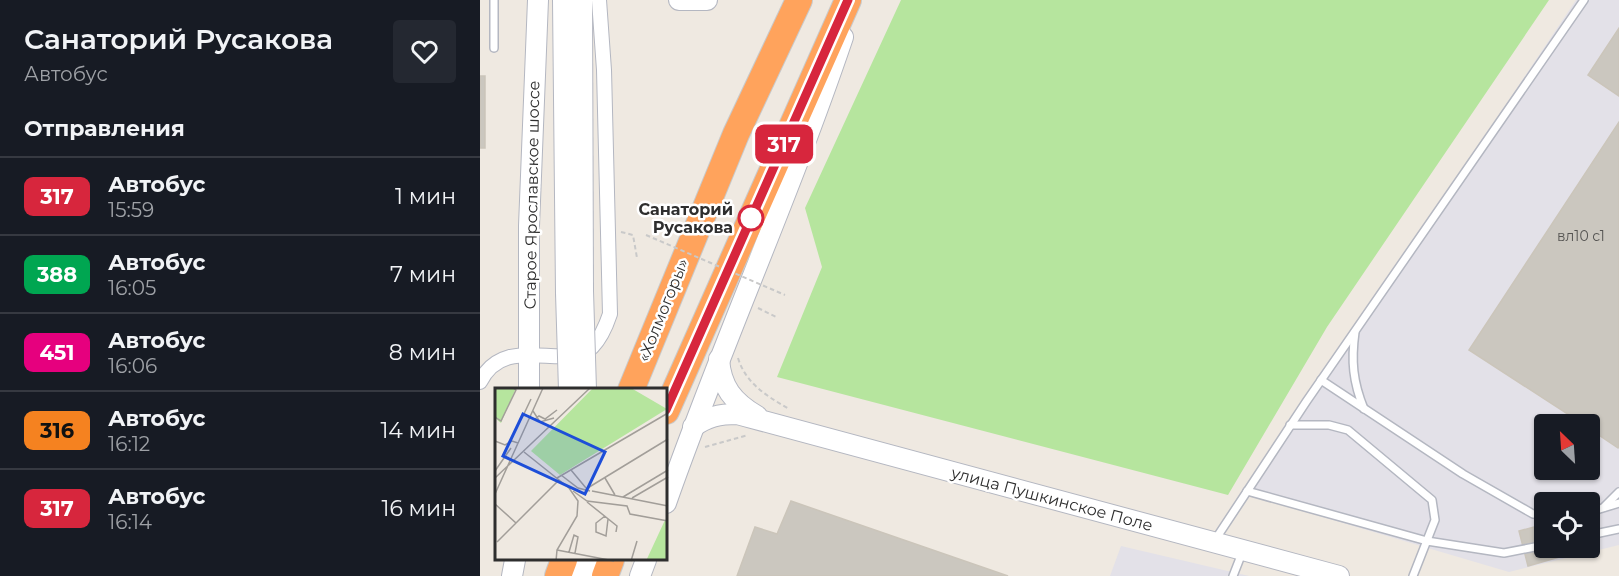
<!DOCTYPE html>
<html lang="ru">
<head>
<meta charset="utf-8">
<style>
  :root { --surface:#171b24; --page:#242831; --text:#f1f3f6; --muted:#9ea1a6; --line:#363941 }
  body { margin:0; font-family:Montserrat,sans-serif; background:var(--page); color:var(--text); height:100vh; display:flex; flex-direction:column; font-size:22px; white-space:nowrap }
  * { box-sizing:border-box; margin:0 }
  p { font-size:20px; color:var(--muted) }
  .icon { flex:none; width:33px; height:33px; fill:none; stroke:currentColor; stroke-width:2; stroke-linecap:round; stroke-linejoin:round }
  .map { position:relative; flex:1; overflow:hidden }
  .details { display:flex; flex-direction:column; background:var(--surface); width:480px }
  .details>* { flex:none }
  .badge { padding:0 12px; border-radius:9px; font-size:21px; line-height:39px }
  .needle { width:39px; rotate:335deg }
  .fabs { position:absolute; left:1054px; top:414px; display:grid; gap:12px }
  .fabs a { display:grid; place-items:center; width:66px; height:66px; border-radius:6px; background:var(--surface); box-shadow:0 2px 4px #0004; font-size:30px }
  .map>.badge { position:absolute; translate:-50% -50%; box-shadow:0 0 0 3px #fff }
  h2 { padding:0 24px; font-size:22px; line-height:54px }
  .round { display:grid; place-items:center; flex:none; width:63px; height:63px; border-radius:6px; background:var(--page) }
  .summary { display:flex; align-items:center; justify-content:space-between; height:102px; padding:0 24px }
  h1 { font-size:28px; font-weight:600; line-height:45px }
  ul { padding:0; list-style:none }
  li { display:flex; align-items:center; gap:18px; height:78px; padding:0 24px; border-top:2px solid var(--line) }
  li div { flex:1 }
  li b { display:block; font-size:22px }
  li em { font-style:normal }
  li .badge { min-width:66px; font-weight:700; text-align:center }
  main { display:flex; flex:1; min-height:0 }
  .map>svg:first-child { display:block }
  .industrial { fill:#e3e1e8; fill-rule:evenodd }
  .green { fill:#b6e59e }
  .building { fill:#cbc7bf; stroke:#cbc5ba; stroke-width:1.5 }
  .lines { fill:none; stroke-linecap:round; stroke-linejoin:round }
  .lane-casing { stroke:#b4b7c1; stroke-width:10 }
  .street-casing { stroke:#b4b7c1; stroke-width:16 }
  .secondary-casing { stroke:#b4b7c1; stroke-width:22 }
  .highway-casing { stroke:#c9c9c9; stroke-width:28 }
  .path { stroke:#c9c9c9; stroke-width:2; stroke-dasharray:4.5 3; stroke-linecap:butt }
  .lane { stroke:#fff; stroke-width:7 }
  .street { stroke:#fff; stroke-width:14 }
  .secondary { stroke:#fff; stroke-width:20 }
  .highway { stroke:#ffa35c; stroke-width:26 }
  .secondary-bridge-casing { stroke:#b4b7c1; stroke-width:22; stroke-linecap:butt }
  .path-bridge { stroke:#c9c9c9; stroke-width:2; stroke-dasharray:4.5 3; stroke-linecap:butt }
  .secondary-bridge { stroke:#fff; stroke-width:20 }
  .line-casing { stroke:#fff; stroke-width:14 }
  .line { stroke:#d7263d; stroke-width:9 }
  .stop-dot { fill:#fff; stroke:#d7263d; stroke-width:3 }
  .labels { text-anchor:middle; dominant-baseline:central; stroke-width:5; stroke-linejoin:round; paint-order:stroke }
  .number-label { font-size:14px; fill:#555452 }
  .street-label { font-size:16px; fill:#2e2e2e; stroke:#fff }
  .stop-label { font-size:16px; font-weight:bold; fill:#2e2e2e; stroke:#fff; text-anchor:end }
  .inset-road { fill:none; stroke:#a29e99; stroke-width:1.5 }
  .view { fill:#1d4ed8; fill-opacity:0.15; stroke:#1d4ed8; stroke-width:3 }
  .inset-edge { fill:none; stroke:#2e2e2e; stroke-width:3 }
</style>
</head>
<body>
<main>
<section class="details">
<div class="summary"><div><h1>Санаторий Русакова</h1><p>Автобус</p></div><a class="round"><svg class="icon" aria-label="heart" viewBox="0 0 24 24"><path d="M12 20l-8-8c-3-5 5-10 8-4 3-6 11-1 8 4z"/></svg></a></div>
<h2>Отправления</h2>
<ul>
<li><span class="badge" style="background:#d7263d;color:#fff">317</span><div><b>Автобус</b><p>15:59</p></div><em>1 мин</em></li>
<li><span class="badge" style="background:#00a651;color:#fff">388</span><div><b>Автобус</b><p>16:05</p></div><em>7 мин</em></li>
<li><span class="badge" style="background:#e6007e;color:#fff">451</span><div><b>Автобус</b><p>16:06</p></div><em>8 мин</em></li>
<li><span class="badge" style="background:#f58220;color:#111">316</span><div><b>Автобус</b><p>16:12</p></div><em>14 мин</em></li>
<li><span class="badge" style="background:#d7263d;color:#fff">317</span><div><b>Автобус</b><p>16:14</p></div><em>16 мин</em></li>
</ul>
</section>
<div class="map">
<svg width="1139" height="576" viewBox="0 0 1139 576">
  <rect width="100%" height="100%" fill="#efe9e1"/>
  <!-- industrial -->
  <g class="industrial">
    <path d="M1096,0h43v545l-110,27 -264,-78zM1065,424h45v46h-45zM1065,502h45v46h-45z"/>
    <polygon points="641,546 769,576 630,576"/>
  </g>
  <!-- green -->
  <polygon class="green" points="421,0 1069,0 847,327 748,495 297,377 342,267 325,208"/>
  <!-- building -->
  <g class="building">
    <polygon points="1139,28 1139,96 1108,75"/>
    <rect x="0" y="76" width="5" height="72"/>
    <polygon points="1139,122 1139,446 1138,448 1110,429 1110,424 1103,424 989,350"/>
    <polygon points="311,501 528,576 257,576 275,527 297,534"/>
    <polygon points="1065,524 1065,548 1088,548 1090,554 1048,566 1039,531"/>
  </g>
  <g class="lines">
    <!-- lane casing -->
    <g class="lane-casing">
      <g id="lane">
        <polyline points="14,0 14,48"/>
        <path d="M875,332c-4,29 -2,50 9,77"/>
        <polyline points="841,380 983,474 1053,514 1065,515"/>
        <polyline points="810,425 849,425 868,430 952,500 955,520 933,576"/>
        <polyline points="767,491 947,541 1024,553 1065,545"/>
        <polyline points="1124,507 1139,492"/>
        <polyline points="1110,512 1139,503"/>
        <polyline points="1110,535 1139,529"/>
        <polyline points="735,540 826,402 1104,0"/>
        <polyline points="753,576 762,553"/>
      </g>
    </g>
    <!-- street casing -->
    <g class="street-casing">
      <path id="street" d="M0,382c25,-51 86,-9 112,-35 9,-9 14,-21 18,-33l-6,-244 -5,-70"/>
    </g>
    <!-- secondary casing -->
    <g class="secondary-casing">
      <g id="secondary">
        <polyline points="83,0 86,293"/>
        <polyline points="102,0 103,291"/>
        <polyline points="199,0 227,0"/>
        <path d="M239,359c2,28 14,43 38,57"/>
        <polyline points="49,390 49,226 58,0"/>
        <path d="M213,427c14,-10 26,-13 44,-13l602,162"/>
        <path d="M186,503c55,-157 124,-309 177,-466"/>
        <polyline points="94,560 94,576"/>
        <polyline points="112,560 113,576"/>
        <polyline points="32,576 35,560"/>
        <polyline points="160,576 166,560"/>
      </g>
    </g>
    <!-- highway casing -->
    <g class="highway-casing">
      <g id="highway">
        <polyline points="151,390 256,134 319,0"/>
        <polyline points="186,411 368,0"/>
        <polyline points="78,576 84,560"/>
        <polyline points="125,576 131,560"/>
      </g>
    </g>
    <!-- path -->
    <g class="path">
      <polyline points="141,232 153,235 157,258"/>
      <polyline points="278,308 296,317"/>
      <path d="M258,358c8,26 29,38 51,51"/>
      <polyline points="225,447 268,435"/>
    </g>
    <!-- lane -->
    <use href="#lane" class="lane"/>
    <!-- street -->
    <use href="#street" class="street"/>
    <!-- secondary -->
    <use href="#secondary" class="secondary"/>
    <!-- highway -->
    <use href="#highway" class="highway"/>
    <!-- secondary-bridge casing -->
    <g class="secondary-bridge-casing">
      <g id="secondary-bridge">
        <polyline points="103,291 106,390"/>
        <polyline points="86,293 89,390"/>
      </g>
    </g>
    <!-- path-bridge -->
    <polyline class="path-bridge" points="166,235 305,295"/>
    <!-- secondary-bridge -->
    <use href="#secondary-bridge" class="secondary-bridge"/>
  </g>
  <g class="lines">
    <!-- line casing -->
    <g class="line-casing">
      <polyline id="line" points="186,410 368,0"/>
    </g>
    <!-- line -->
    <use href="#line" class="line"/>
  </g>
  <!-- markers -->
  <circle class="stop-dot" cx="271" cy="218" r="12"/>
  <g class="labels">
    <!-- number labels -->
    <g class="number-label">
      <text x="1101" y="236">вл10 с1</text>
    </g>
    <!-- street labels -->
    <g class="street-label">
      <text transform="translate(52 195) rotate(-89)">Старое Ярославское шоссе</text>
      <text transform="translate(183 310) rotate(-68)">«Холмогоры»</text>
      <text transform="translate(572 499) rotate(15)">улица Пушкинское Поле</text>
    </g>
    <!-- stop labels -->
    <g class="stop-label">
      <text x="253" y="209">Санаторий<tspan x="253" dy="18">Русакова</tspan></text>
    </g>
  </g>
  <!-- overview -->
  <g transform="translate(15 388)">
    <rect width="172" height="172" fill="#efe9e1"/>
    <path d="M0,0h21l-15,35 -6,-5zM98,0h38l36,21 -107,66 -29,-24zM172,131v41l-21,1 19,-41z" fill="#b6e59e"/>
    <path class="inset-road" d="M38,23l7,11 14,-4M0,29l6,4 15,-31 -3,-2M27,30l9,-19M40,31l4,-3 6,3 12,-9M0,53l10,4 7,-4 6,2M29,64l45,36 9,13 -1,15 -20,34 -1,11M76,82l15,18M0,83l16,-23M66,87l17,13 12,3M0,90l95,-90M62,90l111,-65M110,90l10,17M91,101l82,-50M78,103l14,10 40,5 3,8 38,7M97,103l76,15M0,106l48,-106M128,109l45,-27M137,110l36,-21M92,114l30,24 -1,6M0,116l21,19 43,-43M110,128l-9,7v9l10,4 2,-17M2,154l19,-19M62,162l57,11M74,164l5,-17 4,2 -3,16M136,173l6,-20"/>
    <path class="view" d="M28,26l82,38 -20,42 -82,-38z"/>
    <rect width="172" height="172" class="inset-edge"/>
  </g>
</svg>
<div class="fabs">
<a><svg class="needle" viewBox="-14 -14 28 28"><path d="M0-13l5 13h-10z" fill="#e53935"/><path d="M0 13l5-13h-10z" fill="#9ea1a6"/></svg></a>
<a><svg class="icon" aria-label="locate" viewBox="0 0 24 24"><circle cx="12" cy="12" r="6"/><path d="M12 2v4M12 18v4M2 12h4M18 12h4"/></svg></a>
</div>
<b class="badge" style="left:304px;top:144px;background:#d7263d;color:#fff">317</b>
</div>
</main>
</body>
</html>
